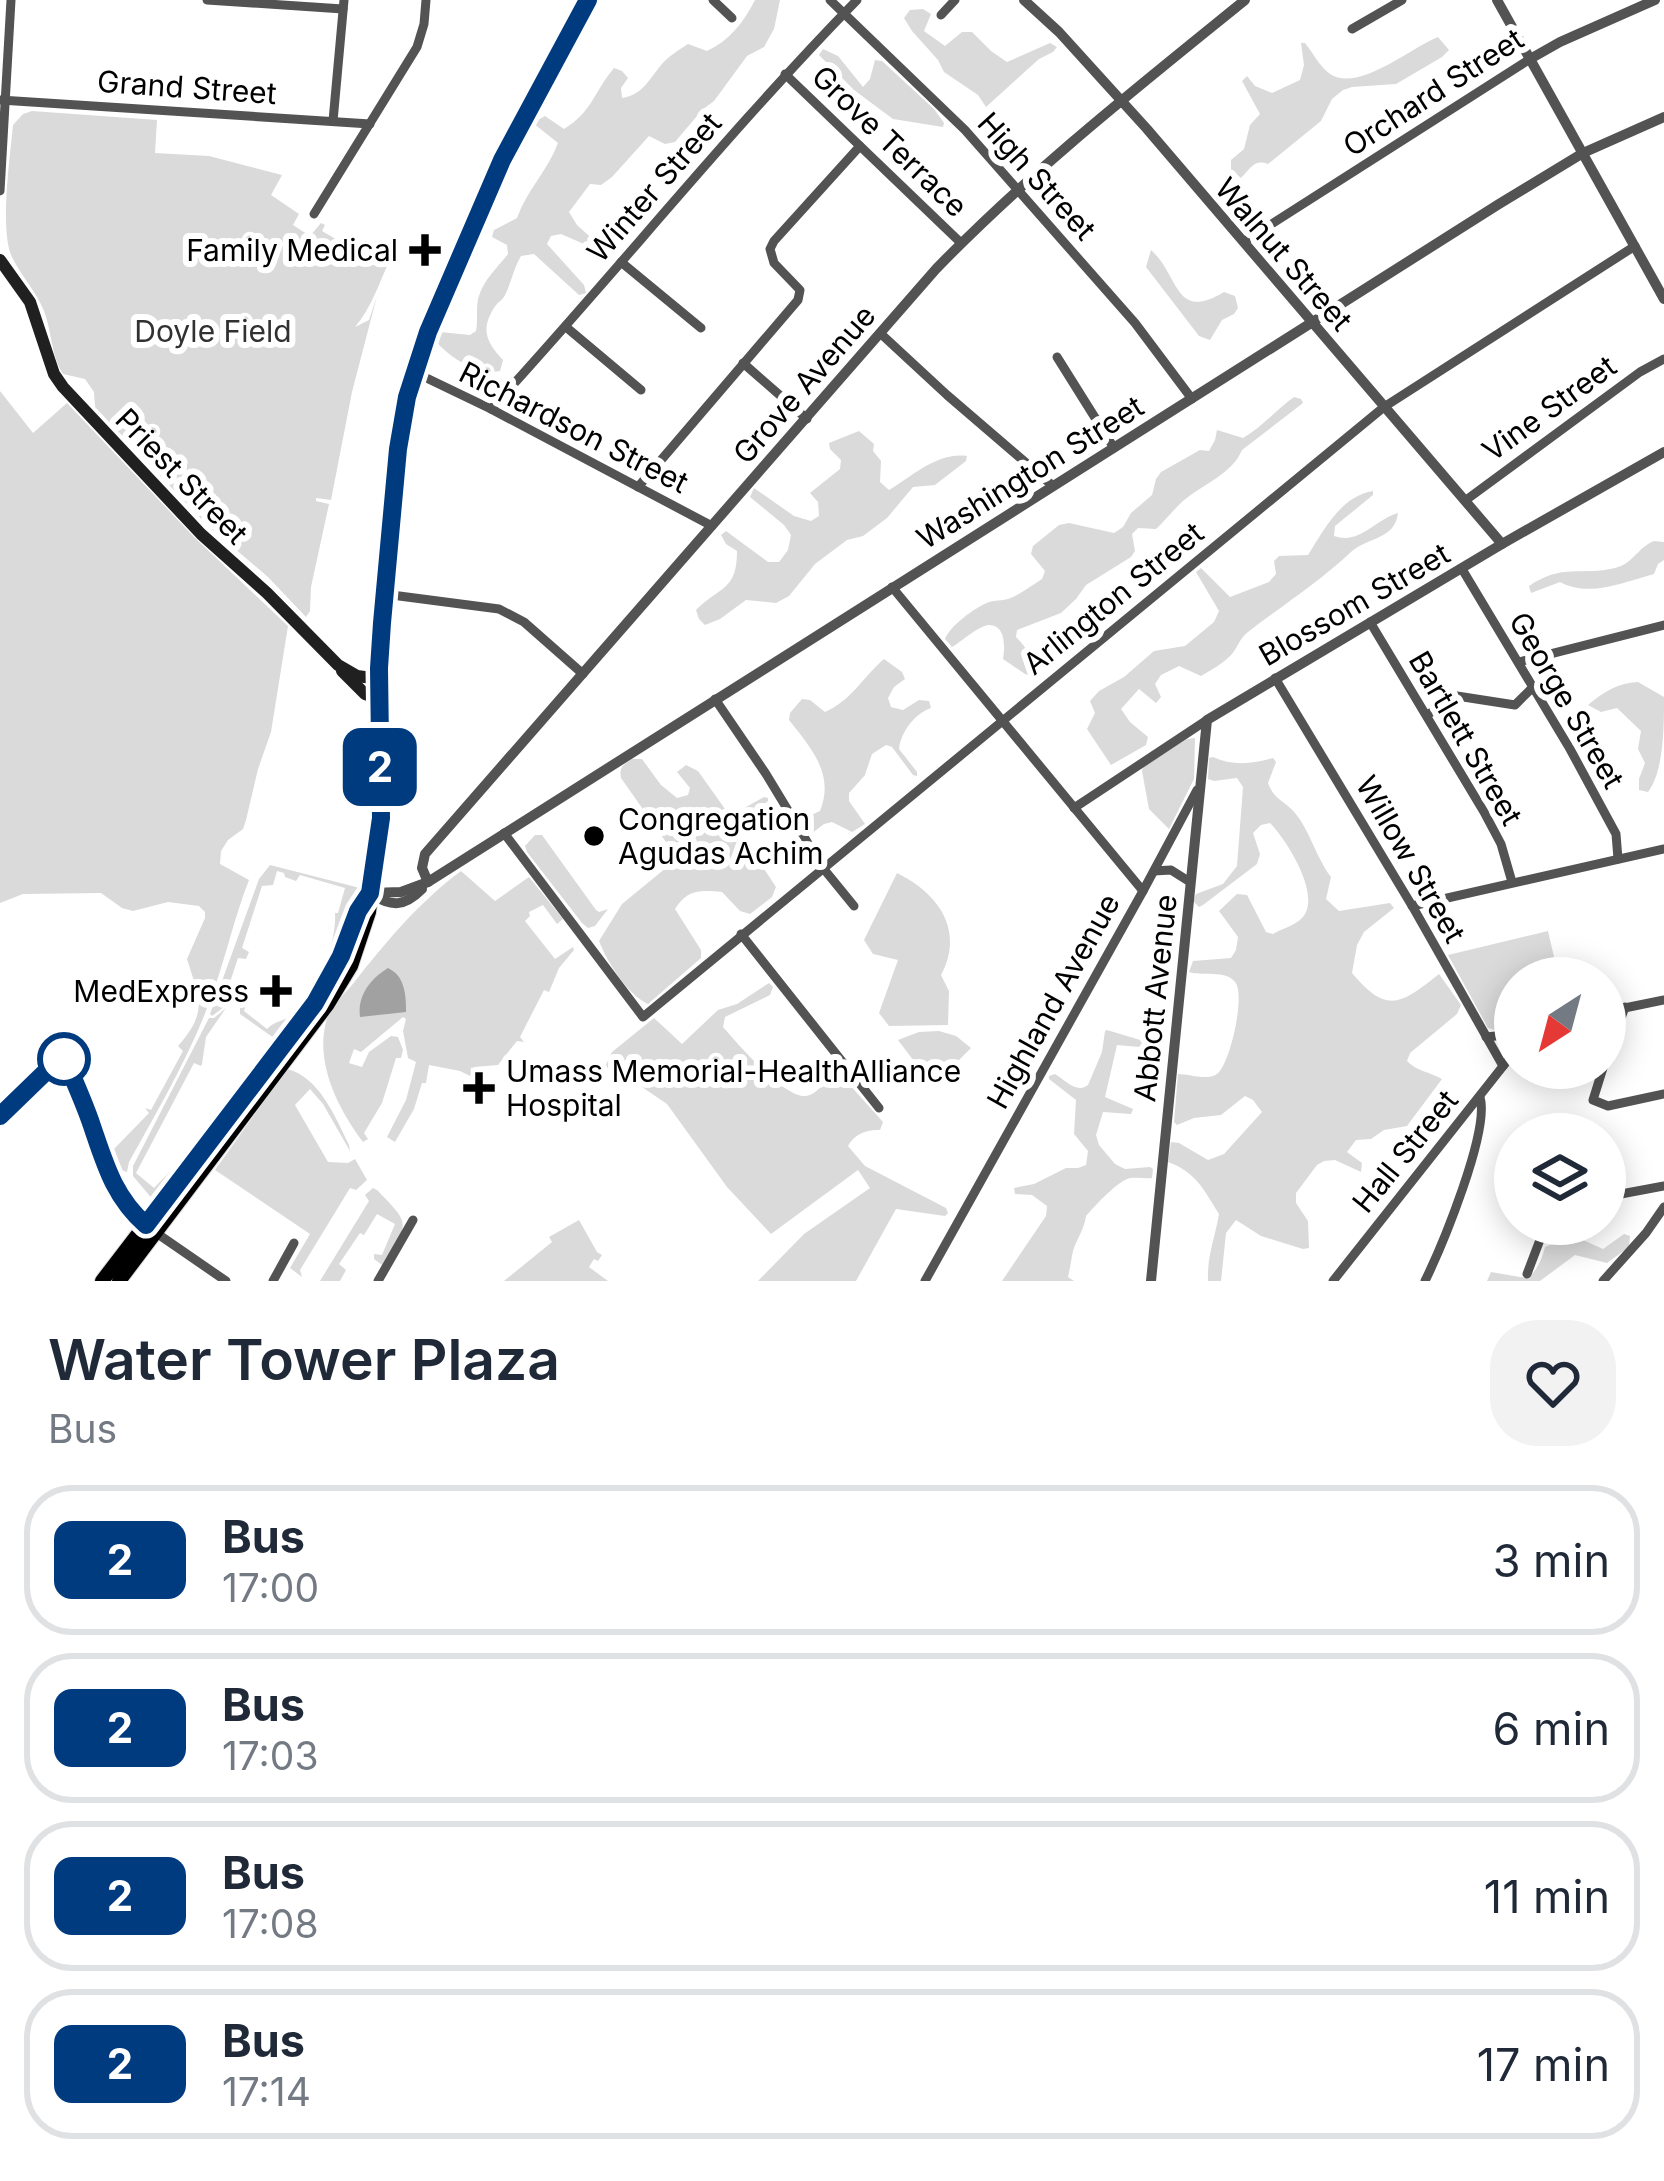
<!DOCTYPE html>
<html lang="en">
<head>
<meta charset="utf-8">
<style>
  :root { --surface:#fff; --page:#f2f2f3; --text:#1f2937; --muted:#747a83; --line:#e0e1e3 }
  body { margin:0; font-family:Inter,sans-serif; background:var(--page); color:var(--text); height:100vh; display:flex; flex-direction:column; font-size:45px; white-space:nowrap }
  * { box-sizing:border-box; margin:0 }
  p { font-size:39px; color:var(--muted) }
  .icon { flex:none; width:66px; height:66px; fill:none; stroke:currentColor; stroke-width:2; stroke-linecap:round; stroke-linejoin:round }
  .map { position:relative; height:1281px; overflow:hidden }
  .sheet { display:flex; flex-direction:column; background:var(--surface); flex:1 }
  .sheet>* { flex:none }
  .badge { padding:0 24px; border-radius:18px; font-size:42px; line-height:78px }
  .needle { width:78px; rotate:216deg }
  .controls { position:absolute; left:1494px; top:957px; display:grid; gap:24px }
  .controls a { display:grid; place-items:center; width:132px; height:132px; border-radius:50%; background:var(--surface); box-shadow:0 6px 30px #0003; font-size:60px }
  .map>.badge { position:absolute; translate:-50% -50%; box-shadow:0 0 0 6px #fff }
  .round { display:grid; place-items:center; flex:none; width:126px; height:126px; border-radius:48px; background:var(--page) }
  .overview { display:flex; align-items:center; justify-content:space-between; height:204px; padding:0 48px }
  h1 { font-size:57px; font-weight:600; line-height:90px }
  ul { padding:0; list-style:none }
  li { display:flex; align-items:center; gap:36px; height:150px; margin:0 24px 18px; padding:0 24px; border:6px solid var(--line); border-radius:48px }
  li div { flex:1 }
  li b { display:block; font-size:45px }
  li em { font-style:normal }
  li .badge { min-width:132px; font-weight:700; text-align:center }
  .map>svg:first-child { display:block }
  .green { fill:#dadada }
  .water { fill:#a1a1a1 }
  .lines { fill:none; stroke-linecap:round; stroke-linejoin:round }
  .primary-casing { stroke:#dbdbdb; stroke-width:16 }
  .minor { stroke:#535353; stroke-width:9 }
  .tertiary { stroke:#535353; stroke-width:10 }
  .secondary { stroke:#202020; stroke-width:12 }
  .primary { stroke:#000; stroke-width:14 }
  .line-casing { stroke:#fff; stroke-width:27 }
  .line { stroke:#003b80; stroke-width:18 }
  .poi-dot { fill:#000; stroke:#fff; stroke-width:4.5 }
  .stop-dot { fill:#fff; stroke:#003b80; stroke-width:6 }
  .labels { text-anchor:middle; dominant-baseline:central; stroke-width:12; stroke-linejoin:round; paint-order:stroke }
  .street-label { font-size:30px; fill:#000; stroke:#fff }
  .poi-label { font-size:30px; fill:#000; stroke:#fff; text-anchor:end }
  .park-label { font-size:30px; fill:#313131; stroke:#fff }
</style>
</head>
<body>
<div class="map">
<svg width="1664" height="1281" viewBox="0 0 1664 1281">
  <rect width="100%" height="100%" fill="#fff"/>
  <!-- green -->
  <g class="green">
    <path d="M755,0h25l-6,29 -10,18 -17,9 -33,45 -12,9 -27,32 -10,2 -16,-8 -37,41 -11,8 -11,-1 -21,28 8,13 20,18 -4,5 -32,-14 -10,2 -4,8 37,41 2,8 -7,2 -45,-41 -13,2c-8,14 -9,24 -15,37 -4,9 -7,7 -12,15 -14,22 -7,35 9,52l-3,11c-21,5 -52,-14 -64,-30l4,-9 30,3 6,-4c2,-10 0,-22 2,-32 5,-19 19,-31 30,-45l-1,-9 -15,-8 2,-7 23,-12c10,-28 31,-48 41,-75l-25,-20 12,-7 19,13c28,-17 30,-37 50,-61l8,3 6,7 -7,10 1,10c21,-3 27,-19 40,-34 7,-8 17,-14 26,-20l19,7c22,-10 37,-29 48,-51z"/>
    <polygon points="923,9 931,14 924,31 945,46 962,32 972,32 991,51 1007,62 1050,43 1057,47 1053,52 1039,59 986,107 978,95 944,72 938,60 912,31 904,18 910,10"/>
    <path d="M1438,37l11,13 -7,7 -46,27 -44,3 -9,3 -11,9 -11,22 -53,43c-14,-5 -17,4 -27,14l-10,-8v-10l13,-11 6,-24 10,-11 -18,-33 5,-5 8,10 17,7 28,-13 4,-15 -3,-22h4c8,10 15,24 25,31 28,19 80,-26 108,-37z"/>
    <polygon points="823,49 838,56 863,87 870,79 875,60 882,61 934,109 944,123 943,127 893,119 854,90 819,55"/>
    <path d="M32,111l125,9 -2,33 54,3 73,19 -11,20 28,19 -6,11 17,11 11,-13 4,2 -3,6 41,24 5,-7 23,9c-11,24 -20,52 -36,70l14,-7 8,-24 -25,96 -21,108 -15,-2v3l13,3 -18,83 -1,24 -4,6 -38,-40 -60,-51 -113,-119 -1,-15 -9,-13 -22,-5c-12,-19 -11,-42 -19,-63 -9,-22 -24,-36 -33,-56 -11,-29 -1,-97 2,-130l10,-11z"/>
    <path d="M1151,250c29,26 23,72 73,42l11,4 3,12 -4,6 -12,6 -12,20 -11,-4 -53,-69z"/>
    <path d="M0,391l33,42 34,-30 127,134 94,89 -17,106 -13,37 -12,51 -3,9 -15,11 -7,11 -1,13 29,16c-15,38 -23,77 -37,115 -21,59 -53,113 -83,167l-2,10 -9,-3 -11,-23 6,4 36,-37 -4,-5 6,2 32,-59 -5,-5c31,-35 21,-48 9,-87l18,-41v-6l-6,-6 -31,-4 -35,9 -11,-3 -21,-15 -78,1 -23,9z"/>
    <path d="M1294,397l7,2 2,4 -61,47c-10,24 -39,34 -59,51 -10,9 -17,19 -27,28l-18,-1 -6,6 3,17 -4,6 -45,28 -10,14 -15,14 -44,17 -1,7c12,11 15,23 24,36l-1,5 -14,-4 -22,-15c2,-11 3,-34 -14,-34 -11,1 -28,17 -37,22l-7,-8c5,-13 29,-31 44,-37 6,-2 13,-1 19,-3 12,-4 24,-14 34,-20l3,-8 -14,-17 2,-8 26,-21 10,-2 45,10 9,-6 8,-14 21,-18 4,-16 5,-7 39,-22 9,1 6,-11 2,-10 26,8c19,-11 33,-28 51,-41z"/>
    <path d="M859,431l15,13 -1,7 8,10 -1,21 9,8c24,-14 48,-38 78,-34l-1,5 -31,24 -22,2 -26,31 -24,18 -16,4 -32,24 -26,32 -13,7 -30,-3 -26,19 -15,6 -6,-6 -3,-9c24,-24 41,-19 41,-59l-11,-7 -5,-9 5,-4 42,31h11l9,-12 3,-15 -7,-10 -34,-28 4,-9 40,28 17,5 8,-5 -1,-14 -8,-9 30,-24 1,-9 -11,-11 -1,-6z"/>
    <path d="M1373,491v4l-38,31 -1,10c26,9 40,-16 64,-23 -3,27 -31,24 -47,39 -32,30 -68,53 -103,80 -9,7 -10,15 -16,22 -8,9 -21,16 -31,22l-22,-10 -18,9 -6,9 6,13 -5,6 -17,-14 -18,20 9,13 18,15 -2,8 -35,20 -24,-36 8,-16 -5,-12 9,-10 25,-14 30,-26 31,-5 29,-24 5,-11 -23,-39 5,-4 29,29 39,-15 7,-8 -2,-13 5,-5 29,-1c16,-25 33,-59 65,-64z"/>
    <path d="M1654,541l10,1v18l-6,4 -4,10c-30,8 -64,24 -94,8l-29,11 -2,-7c34,-23 52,-10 86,-18 18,-4 23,-21 39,-27z"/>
    <path d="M884,659l18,13 3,7 -11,8 -6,11 3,9 12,3 16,-10 10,1 2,7c-17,6 -30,24 -32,41l18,23v4l-4,-1 -21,-28 -6,-2 -14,9 -7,21 -16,18v8l16,23 -13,8 -20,-10 -8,2 -13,10 -7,-11 3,-6 13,-6c15,-37 -9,-63 -31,-91l1,-7 12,-14 8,1 15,12c26,-11 38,-35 59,-53z"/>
    <path d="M1638,682l26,15c0,30 0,74 -16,95l-9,-2v-11l6,-16 -7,-14 3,-18 -24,-23 -16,4 -13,-7c16,-13 29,-22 50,-23z"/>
    <polygon points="1195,738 1194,779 1169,829 1149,809 1142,771 1143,767 1187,739"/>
    <path d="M1213,757c19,9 40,7 60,1l3,4 -8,21c6,17 17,18 27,30 14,16 21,44 36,64l-5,22 13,12 51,-8 4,5 -30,24 -7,13 -5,28c35,42 49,31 87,1l22,31 -4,9 -47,39 -3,8c9,10 23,11 35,18l-35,47 -23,4 -13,9 -15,1 -9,12 15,11 -1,9 -26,-12 -11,1 -7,4 -21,28v10l12,18 1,27 -6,1 -42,-13 -25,-16 -10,13 -5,48h-13c-1,-26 7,-43 11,-67 -15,-24 -23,-42 -51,-52l3,-20 8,1 29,17 16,-6 38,-42 -9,-12 -8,-4 -24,19 -27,3 -17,7 -3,-3 4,-48c12,0 29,7 39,0 13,-9 29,-80 18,-92 -10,-13 -32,-5 -46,-10l4,-11 38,-3 5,-8 2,-13 -19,-26 18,-17 10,1 19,37 7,2c8,-5 20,-8 27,-14 25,-20 -13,-80 -30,-97l-9,2 -8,8 7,21 -3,10 -54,41 -4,2 -6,-6 3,-7 27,-10 14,-18 6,-79 -6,-9 -23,3 -6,-2 1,-21z"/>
    <path d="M632,759h10l19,26 16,13 11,-3 2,-7 -13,-16 9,-7 12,6 32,45 34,-19 4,1v7l-33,20 41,62 -4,10 -22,17 -10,-3 -18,-19c-22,-2 -34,-3 -47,17l26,41v8l-53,46c-20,-9 -41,-42 -49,-63l23,-37 50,-41 -4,-18 -47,-67c-2,-11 2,-13 11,-19z"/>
    <polygon points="535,835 542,835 596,910 599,912 608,909 595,926 588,928 582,923 527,852 525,846"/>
    <path d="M270,865l90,23c-10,33 -52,141 -86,150l-34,-24v-9h6l-2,6 23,18c9,-9 17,-7 26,-15 24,-21 44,-71 42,-101h3l7,-25 -45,-13 -4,6 -11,-4 -1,-4 -7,-2 -4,14 -11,1 -20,62 7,4 -3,7 -8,-1 -10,30 4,2 -4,14 -16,12 -2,-2 49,-135z"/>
    <path d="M461,871l34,30 34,-24 34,42 -6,5 -14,-19 -14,7 1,4 -5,5 30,38 18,-12 1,3 -15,18 -10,24 -5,-2 -24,47 4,5 -7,-1 -19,24 -24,2 -4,9 -10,-5 -31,-6 -3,18h-4l-8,26 -19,33 -8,-5 19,-37 10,-38 -8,-4 -5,-27 3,-12 -3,-2 -42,35 -7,-3 -5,14 13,4 7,-15 22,-16 7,1 5,13 -2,8h-5l-14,45 -18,30 4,6 -5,3c-24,-32 -48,-78 -37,-120 3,-14 17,-26 26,-37 33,-42 66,-82 109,-114z"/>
    <path d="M897,873c41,20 68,57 44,102l8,16 -1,34 -59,1 -10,-13 19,-53 -25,-6 -9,-14z"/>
    <polygon points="1548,931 1559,978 1515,978 1515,1029 1499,1031 1488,1028 1448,955"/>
    <path d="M769,983l4,4 -3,8 -45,22 -2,10c14,16 62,72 83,69 12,-2 21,-17 30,-25l4,3 43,48 -3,8c-13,-1 -26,4 -32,16l17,20 81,42 2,5 -3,3 -49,-7 -40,72h-98l46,-47 66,-46 -12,-18 -87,64 -44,-47 -60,-83 -50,-34 -6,4 -5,-9 6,-13 42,-34 28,26 36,-34 19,-6z"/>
    <polygon points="226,1008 206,1037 202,1064 201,1066 194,1063 136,1173 154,1188 195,1146 154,1201 133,1176 133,1166 209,1018 214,1018"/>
    <path d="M1107,1030l53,16 2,3 -45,-4 -12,52 28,12 -2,5 -28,-2 -7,23 3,10 16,19 10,5 25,-2 3,2 -1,9c-7,1 -14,-1 -21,0 -12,1 -36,28 -45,38 -2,14 -9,22 -13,35 -2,9 -3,18 -5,26l6,4h-72l44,-65 1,-10 -15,-11 -17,-1 -1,-6 20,-4 32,-16h12l8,-3 2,-14 -14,-17 2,-34 -27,-21v-3l6,-2c10,6 22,20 33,11l14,-33 3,-21z"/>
    <polygon points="939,1031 956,1036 971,1048 938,1081 929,1081 898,1040 919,1032"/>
    <path d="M287,1069c32,8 48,47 62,76l1,6 -27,-47 -13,-15 -15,16 33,57 20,1 7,-4 12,21 -11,10 -6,-2 -50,82 2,7 -12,-9 20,-34 -95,-64z"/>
    <path d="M373,1188l4,2c36,37 31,31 5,75l-8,-6v-5l8,1 13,-31 -18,-10 -13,21 -4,-2 -21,31 7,6 -6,11h-20l49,-80 -4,-6z"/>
    <polygon points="579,1220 597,1252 602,1255 598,1261 594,1259 589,1267 608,1281 504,1281 552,1242 549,1237"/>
    <path d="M1624,1234l6,2 -1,11 -22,16 -32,-8 -35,26h-53l4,-9 35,6c11,-5 16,-20 19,-31 31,-12 29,-11 58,2z"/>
  </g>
  <!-- water -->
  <path class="water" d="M388,968c17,8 18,27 18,44l-46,5c-3,-21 10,-38 28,-49z"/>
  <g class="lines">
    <!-- primary casing -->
    <g class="primary-casing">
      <g id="primary">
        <polyline points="102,1281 315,1003 341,956 358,912 367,897"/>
        <polyline points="119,1281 328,1004 351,966 369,912 381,818 379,668 382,623 398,449 407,396 427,332 502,160 588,0"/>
      </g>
    </g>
    <!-- minor -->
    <g class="minor">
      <polyline points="207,0 343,9"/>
      <polyline points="713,0 732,18"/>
      <polyline points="830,0 965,130 1135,323 1192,399"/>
      <polyline points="941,15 955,0"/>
      <polyline points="1352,29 1402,0"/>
      <polyline points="785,74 961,243"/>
      <polyline points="0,100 370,124"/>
      <polyline points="333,121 344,0"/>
      <polyline points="0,191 11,0"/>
      <polyline points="314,214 417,47 424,24 426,0"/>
      <polyline points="1245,241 1530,59"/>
      <polyline points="621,262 701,328"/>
      <polyline points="566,327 641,390"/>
      <polyline points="880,333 947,395 1053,486"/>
      <polyline points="1057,357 1114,448"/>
      <polyline points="743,363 807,419"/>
      <polyline points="414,372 491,409 712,526"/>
      <path d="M491,409c124,-135 238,-278 366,-409"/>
      <polyline points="638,487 798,300 800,290 774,263 770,249 774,241 860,146"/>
      <polyline points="1466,500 1640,372 1664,359"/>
      <polyline points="1462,569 1570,749 1616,834 1618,859"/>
      <polyline points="892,587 1143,891"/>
      <polyline points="384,594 499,609 524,622 583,674"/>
      <polyline points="1370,622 1484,812 1501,844 1512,882"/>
      <polyline points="1519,662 1664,625"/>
      <polyline points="1275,678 1414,909 1503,1066"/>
      <polyline points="715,699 766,774 823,868 854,906"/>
      <polyline points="1427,715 1457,696 1515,705 1533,687"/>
      <polyline points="1074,808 1207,720"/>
      <polyline points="504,833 643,1017 1384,407 1635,246"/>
      <polyline points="1154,871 1171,870 1190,882"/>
      <polyline points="1412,906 1664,849"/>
      <polyline points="741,934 879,1108"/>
      <polyline points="1605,1012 1664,1000"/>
      <polyline points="1486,1037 1515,1034"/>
      <polyline points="1605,1063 1625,1007"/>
      <polyline points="1603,1068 1593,1100 1608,1106 1664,1094"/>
      <polyline points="1605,1197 1664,1186"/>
      <polyline points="152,1230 226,1281"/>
      <polyline points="1527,1274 1546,1224"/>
      <polyline points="273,1281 294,1243"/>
      <polyline points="378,1281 413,1220"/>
      <polyline points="925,1281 1143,891 1197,790"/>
      <polyline points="1333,1281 1515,1051"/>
      <path d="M1425,1281c17,-35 65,-150 55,-184"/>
      <polyline points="1603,1281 1646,1233 1664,1207"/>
    </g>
    <!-- tertiary -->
    <g class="tertiary">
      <polyline points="1024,0 1059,32 1147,129 1502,544"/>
      <polyline points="1497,0 1664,299"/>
      <polyline points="1530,59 1560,42 1655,0"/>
      <path d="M428,882l-6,-14 3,-14 511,-585c95,-98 203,-183 309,-269"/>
      <polyline points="370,893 401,892 428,882 1499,204 1583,153 1664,117"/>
      <path d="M371,894c21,13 33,13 51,-5"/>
      <polyline points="1151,1281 1207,720 1502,544 1664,452"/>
    </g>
    <!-- secondary -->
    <g class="secondary">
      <polyline points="0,260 30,302 54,374 63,387 201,534 267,593 338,665 357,676 380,679"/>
      <polyline points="342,671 365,694 380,699"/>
    </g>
    <!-- primary -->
    <use href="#primary" class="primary"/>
  </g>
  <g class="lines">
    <!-- line casing -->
    <g class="line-casing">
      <path id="line" d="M0,1116l63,-61c10,23 21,47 29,71 13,38 22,71 54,99l169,-222 26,-47 17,-45 12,-18 11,-75 -2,-150 3,-45 16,-174 9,-52 21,-65 74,-172 86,-160"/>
    </g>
    <!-- line -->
    <use href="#line" class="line"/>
  </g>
  <!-- markers -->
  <g class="poi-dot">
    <path d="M419 232h12v12h12v12h-12v12h-12v-12h-12v-12h12z"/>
    <circle cx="594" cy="836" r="12"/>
    <path d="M270 973h12v12h12v12h-12v12h-12v-12h-12v-12h12z"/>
    <path d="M473 1070h12v12h12v12h-12v12h-12v-12h-12v-12h12z"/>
  </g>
  <circle class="stop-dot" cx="64" cy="1059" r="24"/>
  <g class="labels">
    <!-- street labels -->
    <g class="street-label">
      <text transform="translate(187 87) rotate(4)">Grand Street</text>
      <text transform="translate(1433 92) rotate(-33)">Orchard Street</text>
      <text transform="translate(890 141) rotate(44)">Grove Terrace</text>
      <text transform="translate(1037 176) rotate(48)">High Street</text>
      <text transform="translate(654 187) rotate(-49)">Winter Street</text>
      <text transform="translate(1284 254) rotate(49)">Walnut Street</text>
      <text transform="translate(804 384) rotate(-49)">Grove Avenue</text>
      <text transform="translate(1549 408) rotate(-36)">Vine Street</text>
      <text transform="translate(574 427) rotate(27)">Richardson Street</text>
      <text transform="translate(1030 472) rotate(-32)">Washington Street</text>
      <text transform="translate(182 476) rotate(46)">Priest Street</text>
      <text transform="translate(1113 598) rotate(-39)">Arlington Street</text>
      <text transform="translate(1354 604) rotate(-30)">Blossom Street</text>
      <text transform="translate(1567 700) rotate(60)">George Street</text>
      <text transform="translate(1466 738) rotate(60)">Bartlett Street</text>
      <text transform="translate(1411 859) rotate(60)">Willow Street</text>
      <text transform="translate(1155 998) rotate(-84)">Abbott Avenue</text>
      <text transform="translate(1053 1001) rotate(-61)">Highland Avenue</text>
      <text transform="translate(1405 1151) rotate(-51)">Hall Street</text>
    </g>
    <!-- poi labels -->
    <g class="poi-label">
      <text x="398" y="250">Family Medical</text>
      <text x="618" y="819" text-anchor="start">Congregation<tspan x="618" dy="34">Agudas Achim</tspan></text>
      <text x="249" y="991">MedExpress</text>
      <text x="506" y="1071" text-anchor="start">Umass Memorial-HealthAlliance<tspan x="506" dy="34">Hospital</tspan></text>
    </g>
    <!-- park labels -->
    <g class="park-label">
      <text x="213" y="331">Doyle Field</text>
    </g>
  </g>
</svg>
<div class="controls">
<a><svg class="needle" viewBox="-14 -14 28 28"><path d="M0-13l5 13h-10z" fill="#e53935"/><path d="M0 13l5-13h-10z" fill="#747a83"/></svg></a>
<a><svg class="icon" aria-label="layers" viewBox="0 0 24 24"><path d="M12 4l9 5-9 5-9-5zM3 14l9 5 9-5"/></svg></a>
</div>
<b class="badge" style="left:380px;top:767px;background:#003b80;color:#fff">2</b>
</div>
<section class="sheet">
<div class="overview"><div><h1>Water Tower Plaza</h1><p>Bus</p></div><a class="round"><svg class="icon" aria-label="heart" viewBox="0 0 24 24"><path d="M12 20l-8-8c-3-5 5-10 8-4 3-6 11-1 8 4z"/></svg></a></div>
<ul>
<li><span class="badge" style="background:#003b80;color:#fff">2</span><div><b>Bus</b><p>17:00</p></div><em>3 min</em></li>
<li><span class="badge" style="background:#003b80;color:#fff">2</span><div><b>Bus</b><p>17:03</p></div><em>6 min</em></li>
<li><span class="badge" style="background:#003b80;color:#fff">2</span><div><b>Bus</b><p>17:08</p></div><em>11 min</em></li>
<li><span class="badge" style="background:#003b80;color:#fff">2</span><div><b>Bus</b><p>17:14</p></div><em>17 min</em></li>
</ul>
</section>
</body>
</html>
